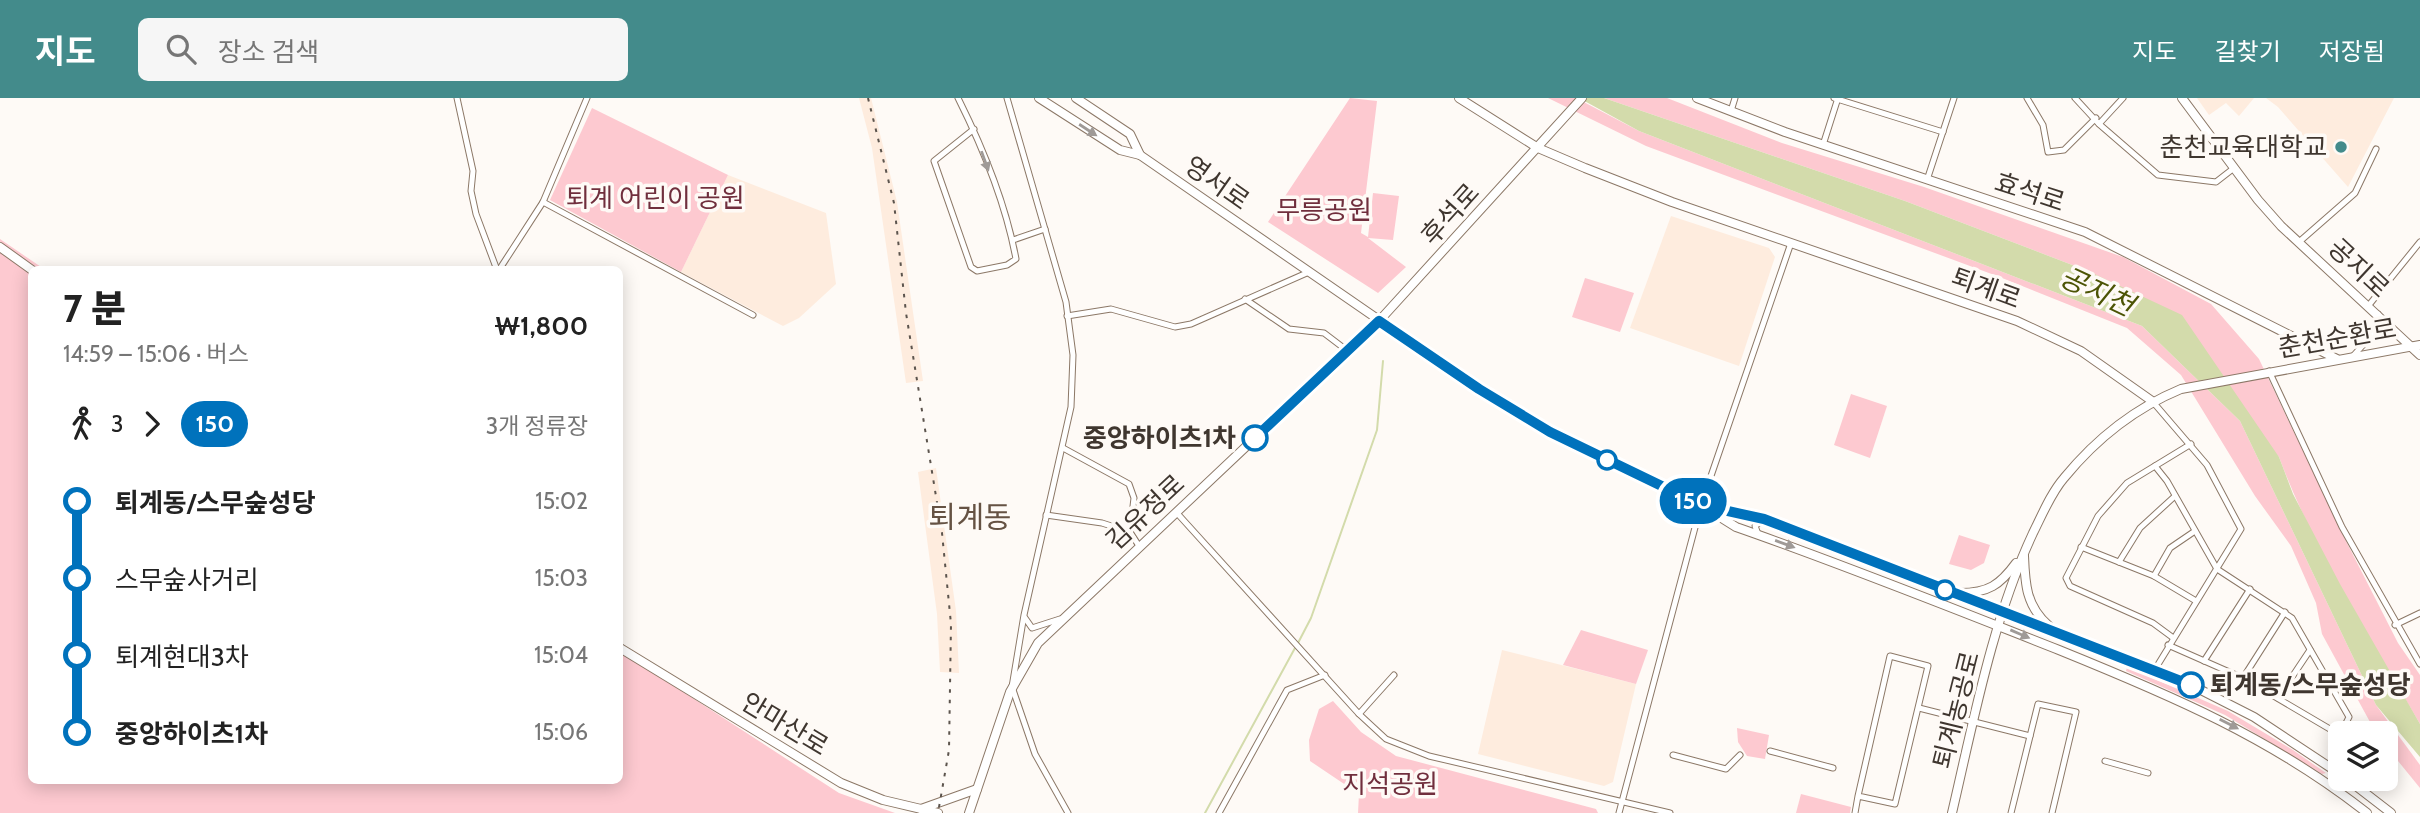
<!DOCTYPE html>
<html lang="ko">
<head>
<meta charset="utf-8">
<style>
  :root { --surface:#fff; --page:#f6f6f6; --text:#222; --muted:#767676; --accent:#438b8b }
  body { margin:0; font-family:Cabin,"Noto Sans KR",sans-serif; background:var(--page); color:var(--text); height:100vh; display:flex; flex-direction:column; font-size:26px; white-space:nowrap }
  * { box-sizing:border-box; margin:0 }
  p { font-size:23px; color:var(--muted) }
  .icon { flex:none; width:38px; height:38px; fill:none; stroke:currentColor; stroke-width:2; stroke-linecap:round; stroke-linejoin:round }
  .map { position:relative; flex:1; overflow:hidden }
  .panel { position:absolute; left:28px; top:168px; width:595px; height:518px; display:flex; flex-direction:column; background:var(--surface); border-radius:10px; box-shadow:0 4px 18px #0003 }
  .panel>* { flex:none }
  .badge { padding:0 14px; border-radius:23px; font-size:24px; line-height:46px }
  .fabs { position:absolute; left:2328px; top:623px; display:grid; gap:14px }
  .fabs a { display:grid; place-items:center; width:70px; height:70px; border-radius:10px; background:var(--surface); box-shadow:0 4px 18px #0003; font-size:35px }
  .map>.badge { position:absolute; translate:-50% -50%; box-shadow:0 0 0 4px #fff }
  .legs { display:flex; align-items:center; gap:10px; height:77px; padding:0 35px; font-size:23px }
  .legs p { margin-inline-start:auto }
  .headline { display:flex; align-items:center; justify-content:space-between; height:119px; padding:0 35px }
  h1 { font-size:38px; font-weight:800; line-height:52px }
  ul { padding:0 35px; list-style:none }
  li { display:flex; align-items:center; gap:24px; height:77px; font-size:26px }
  li i { display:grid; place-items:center; width:10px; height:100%; margin:0 9px; background:currentColor }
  li i::after { content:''; width:18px; height:18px; margin:-9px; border:5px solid; border-radius:50%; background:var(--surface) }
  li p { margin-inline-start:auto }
  li:first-child i { background:linear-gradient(#0000 50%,currentColor 0) }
  li:last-child i { background:linear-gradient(currentColor 50%,#0000 0) }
  header { display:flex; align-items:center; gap:42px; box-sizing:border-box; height:98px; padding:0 35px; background:var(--accent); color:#fff }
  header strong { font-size:33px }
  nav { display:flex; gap:38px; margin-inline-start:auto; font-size:24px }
  .search { width:490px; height:63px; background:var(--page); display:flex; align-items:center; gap:18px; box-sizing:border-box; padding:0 24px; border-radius:10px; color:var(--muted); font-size:26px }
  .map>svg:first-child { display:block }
  .built { fill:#feecde }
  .green { fill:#fdc9d0 }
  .water { fill:#d3dbab }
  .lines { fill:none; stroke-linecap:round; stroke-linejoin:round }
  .stream { stroke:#d3dbab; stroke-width:2 }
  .street-casing { stroke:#8c7867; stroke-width:7 }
  .secondary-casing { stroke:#8c7867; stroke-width:10 }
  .street { stroke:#fff; stroke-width:5 }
  .secondary { stroke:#fff; stroke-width:8 }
  .rail { stroke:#5c544d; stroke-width:2; stroke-dasharray:3.5 7; stroke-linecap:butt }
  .oneway { fill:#9f9a97 }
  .line-1-casing { stroke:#fff; stroke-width:16 }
  .line-1 { stroke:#0072bc; stroke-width:10 }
  .poi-dot { fill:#438b8b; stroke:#fefaf6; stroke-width:2.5 }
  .stop-1-dot { fill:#fff; stroke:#0072bc; stroke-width:3.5 }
  .labels { text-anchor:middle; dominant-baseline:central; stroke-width:7; stroke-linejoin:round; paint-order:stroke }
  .poi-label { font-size:26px; fill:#3f362f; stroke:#fefaf6; text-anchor:end }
  .street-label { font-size:26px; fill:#3f362f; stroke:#fefaf6 }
  .park-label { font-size:26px; fill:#702f3d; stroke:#fefaf6 }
  .stop-label { font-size:26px; font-weight:bold; fill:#3f362f; stroke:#fefaf6; text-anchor:end }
  .water-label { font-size:28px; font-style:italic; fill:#4c5405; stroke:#fefaf6 }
  .quarter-label { font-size:30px; fill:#655243; stroke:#fefaf6 }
</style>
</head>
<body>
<header>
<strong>지도</strong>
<div class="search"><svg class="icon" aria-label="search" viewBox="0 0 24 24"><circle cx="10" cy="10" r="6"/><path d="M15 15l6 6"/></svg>장소 검색</div>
<nav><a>지도</a><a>길찾기</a><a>저장됨</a></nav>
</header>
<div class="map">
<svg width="2420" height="715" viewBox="0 0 2420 715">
  <rect width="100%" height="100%" fill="#fefaf6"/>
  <!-- built -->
  <g class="built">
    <polygon points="859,0 871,0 897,104 923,283 906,285 872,50"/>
    <polygon points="2197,0 2254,0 2239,18 2226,5 2209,17"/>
    <polygon points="2266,0 2394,0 2348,89 2278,9"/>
    <polygon points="728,77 826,115 836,186 799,220 783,228 681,174"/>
    <polygon points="1671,118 1769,150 1775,159 1739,268 1630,230"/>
    <polygon points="936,370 956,513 959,575 940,574 937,516 918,374"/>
    <polygon points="1502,552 1636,586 1613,684 1604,688 1478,656"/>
  </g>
  <!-- green -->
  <g class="green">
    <polygon points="1350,0 1377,3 1361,135 1368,139 1373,95 1399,98 1393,142 1368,140 1406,169 1378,195 1268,124"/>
    <polygon points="1548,0 1576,0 1639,33 2142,228 2240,323 2376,607 2420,667 2420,690 2385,647 2385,635 2376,635 2322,536 2316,505 2291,448 2255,398 2181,277 2127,230 1997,178 1646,48"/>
    <path d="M1604,0h63l115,45 142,44 199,70 88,47 48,55 89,186 50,98 22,32v49c-50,-86 -106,-173 -141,-267l-191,-186 -183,-70z"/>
    <polygon points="592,10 728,77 681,174 550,102"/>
    <polygon points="0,141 44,171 32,172 32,682 620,682 620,553 839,695 895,715 0,715"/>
    <polygon points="1585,180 1634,195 1620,234 1572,219"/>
    <polygon points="1851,296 1887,308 1870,360 1834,347"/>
    <polygon points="1959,437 1990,447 1984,465 1971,472 1949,466"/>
    <polygon points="1581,532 1648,552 1636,586 1563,567"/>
    <polygon points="2127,569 2228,613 2293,652 2326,675 2322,676 2225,617 2126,573"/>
    <polygon points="1333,603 1361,634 1396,658 1596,711 1598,715 1358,715 1359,696 1310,663 1309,642 1319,611"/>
    <polygon points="1737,630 1769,637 1765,661 1747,658 1738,644"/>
    <polygon points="1801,696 1851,709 1850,715 1796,715"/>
  </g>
  <!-- water -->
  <polygon class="water" points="1579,0 1604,0 1905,103 2088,173 2182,217 2279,359 2293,396 2340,486 2420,626 2420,659 2376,607 2240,323 2142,228 1639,33"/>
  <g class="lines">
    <!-- stream -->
    <g class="stream">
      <polyline points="1298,545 1311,520 1377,332 1383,263"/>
      <polyline points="1205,715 1295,550"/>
    </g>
    <!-- street casing -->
    <g class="street-casing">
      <g id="street">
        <polyline points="457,0 473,73 471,93 476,116 497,172"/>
        <path d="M958,0c25,50 48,107 58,161l-9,6 -30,6 -6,-4 -37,-106 40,-32"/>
        <polyline points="1007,0 1066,204 1073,257 1071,309 1024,517 1012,589 1035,656 1068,715"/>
        <polyline points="1834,0 1943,34"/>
        <polyline points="2027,0 2043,27 2048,54 2064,52 2096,20"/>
        <polyline points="2075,0 2099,26 2158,77 2216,84 2234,70"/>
        <polyline points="1731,13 1735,0"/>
        <polyline points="2099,26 2123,0"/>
        <polyline points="1823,47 1838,0"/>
        <polyline points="1927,82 1954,0"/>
        <polyline points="543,104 753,217"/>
        <polyline points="1013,142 1045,131"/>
        <polyline points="2299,144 2355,95 2376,51"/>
        <polyline points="499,172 543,104 587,0"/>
        <polyline points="1245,201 1289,231 1324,235 1349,254"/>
        <polyline points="2369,207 2420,144"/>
        <polyline points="1067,218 1111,211 1175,229 1191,226 1309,174"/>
        <polyline points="2353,258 2375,234 2378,216"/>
        <polyline points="2269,273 2342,429 2420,566"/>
        <polyline points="2153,304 2207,367 2241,431 2154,573"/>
        <polyline points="1063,350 1129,386 1134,400 1130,434"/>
        <polyline points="2155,368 2167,383 2217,471 2292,520 2349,619 2341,635"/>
        <polyline points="1176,414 1359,616 1386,641 1429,658 1670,715"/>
        <polyline points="1046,417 1102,425 1130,434 1139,448"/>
        <polyline points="1758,436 1755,428 1764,421"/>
        <polyline points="2081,449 2154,478 2196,503"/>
        <polyline points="2119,464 2140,430 2175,398"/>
        <polyline points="2154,478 2170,450 2195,433"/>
        <polyline points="1025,520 1032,530 1060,521"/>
        <polyline points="2395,527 2420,515"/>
        <polyline points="2172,539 2153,525 2070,488 2066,480 2098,418 2127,385 2191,346"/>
        <polyline points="2168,547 2243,580 2340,637"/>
        <polyline points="2204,563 2250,491"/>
        <polyline points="2243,580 2285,514"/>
        <polyline points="2278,600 2310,552"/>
        <polyline points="1919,610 2030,638"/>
        <polyline points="1359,616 1394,577"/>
        <polyline points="1770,653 1833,670"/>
        <polyline points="1673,657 1726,671 1740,657"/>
        <polyline points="2105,663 2148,675"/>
        <polyline points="1219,715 1287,592 1325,577"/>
        <polyline points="1619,715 1701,407 1791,145"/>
        <polyline points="1855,715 1858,698 1890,558 1928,568 1895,706 1858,698"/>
        <polyline points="2011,715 2038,606 2076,614 2052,715"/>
      </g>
    </g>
    <!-- secondary casing -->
    <g class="secondary-casing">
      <g id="secondary">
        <path d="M1039,0l81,52 20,5 339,234 71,43 151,73 35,22c109,38 216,81 323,123 111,45 213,88 308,163"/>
        <polyline points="1076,0 1130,36 1140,57"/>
        <polyline points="1459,0 1538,50 1585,70 1672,104 2017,223 2081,253 2152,303"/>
        <polyline points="1697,0 1785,34 2085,134 2337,261"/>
        <polyline points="2182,0 2258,102 2281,128 2420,257"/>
        <polyline points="0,149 32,172"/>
        <polyline points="1708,409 1764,421 2195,589 2254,619 2340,676"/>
        <path d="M2024,458c1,28 2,50 25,70"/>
        <path d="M1960,495c28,0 40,-8 56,-30"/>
        <polyline points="620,550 841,685 883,702 938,715"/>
        <polyline points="2347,681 2391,715"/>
        <polyline points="921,711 977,691"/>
        <polyline points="969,715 1010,594 1038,545 1379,223 1582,0"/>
        <path d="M1952,715c22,-94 40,-192 81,-280 9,-18 18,-40 31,-55 32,-39 71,-70 117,-89l239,-44"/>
      </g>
    </g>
    <!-- street -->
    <use href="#street" class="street"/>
    <!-- secondary -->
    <use href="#secondary" class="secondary"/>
    <!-- rail -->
    <polyline class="rail" points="868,0 894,105 906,215 942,435 951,526 949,652 938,715"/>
  </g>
  <!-- one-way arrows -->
  <defs><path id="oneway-solid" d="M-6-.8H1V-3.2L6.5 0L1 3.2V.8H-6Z" transform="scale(1.75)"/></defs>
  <g class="oneway">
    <use href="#oneway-solid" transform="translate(1088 32) rotate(33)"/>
    <use href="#oneway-solid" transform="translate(985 63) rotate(70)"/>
    <use href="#oneway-solid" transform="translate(1785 446) rotate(20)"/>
    <use href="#oneway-solid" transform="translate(2020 536) rotate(23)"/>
    <use href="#oneway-solid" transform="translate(2229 626) rotate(27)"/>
  </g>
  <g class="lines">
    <!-- line-1 casing -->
    <g class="line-1-casing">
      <polyline id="line-1" points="1255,340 1379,223 1479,291 1550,334 1701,407 1764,421 2191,587"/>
    </g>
    <!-- line-1 -->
    <use href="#line-1" class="line-1"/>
  </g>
  <!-- markers -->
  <circle class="poi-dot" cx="2341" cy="49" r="7"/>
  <g class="stop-1-dot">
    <circle cx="1255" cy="340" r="12"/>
    <circle cx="1607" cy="362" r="9"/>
    <circle cx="1945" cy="492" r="9"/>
    <circle cx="2191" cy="587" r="12"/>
  </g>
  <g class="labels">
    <!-- poi labels -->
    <g class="poi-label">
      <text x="2327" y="49">춘천교육대학교</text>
    </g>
    <!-- street labels -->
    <g class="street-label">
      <text transform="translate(1217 85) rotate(35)">영서로</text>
      <text transform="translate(2030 94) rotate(18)">효석로</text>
      <text transform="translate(1450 116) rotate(-48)">후석로</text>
      <text transform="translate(2359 170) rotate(43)">공지로</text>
      <text transform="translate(1986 190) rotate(20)">퇴계로</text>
      <text transform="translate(2337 240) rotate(-10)">춘천순환로</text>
      <text transform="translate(1145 414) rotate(-43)">김유정로</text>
      <text transform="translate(1956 612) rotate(-76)">퇴계농공로</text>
      <text transform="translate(785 626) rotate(31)">안마산로</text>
    </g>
    <!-- park labels -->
    <g class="park-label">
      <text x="655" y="100">퇴계 어린이 공원</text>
      <text x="1324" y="112">무릉공원</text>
      <text x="1390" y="686">지석공원</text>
    </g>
    <!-- stop labels -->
    <g class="stop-label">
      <text x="1236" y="340">중앙하이츠1차</text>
      <text x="2210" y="587" text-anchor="start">퇴계동/스무숲성당</text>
    </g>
    <!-- water labels -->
    <g class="water-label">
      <text transform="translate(2097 193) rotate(25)">공지천</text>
    </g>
    <!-- quarter labels -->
    <g class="quarter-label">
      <text x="970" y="419">퇴계동</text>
    </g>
  </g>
</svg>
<div class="fabs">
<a><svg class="icon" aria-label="layers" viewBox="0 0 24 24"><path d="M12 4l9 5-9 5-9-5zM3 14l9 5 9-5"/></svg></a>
</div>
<b class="badge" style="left:1693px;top:403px;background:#0072bc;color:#fff">150</b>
<section class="panel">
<div class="headline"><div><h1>7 분</h1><p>14:59 – 15:06 · 버스</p></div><b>₩1,800</b></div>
<div class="legs"><svg class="icon" aria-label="walk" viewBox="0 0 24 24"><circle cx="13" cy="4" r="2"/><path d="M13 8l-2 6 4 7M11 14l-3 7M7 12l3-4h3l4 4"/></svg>3<svg class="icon" aria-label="forward" viewBox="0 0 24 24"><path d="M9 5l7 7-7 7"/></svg><b class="badge" style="background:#0072bc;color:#fff">150</b><p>3개 정류장</p></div>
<ul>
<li><i style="color:#0072bc"></i><b>퇴계동/스무숲성당</b><p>15:02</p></li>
<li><i style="color:#0072bc"></i><span>스무숲사거리</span><p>15:03</p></li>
<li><i style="color:#0072bc"></i><span>퇴계현대3차</span><p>15:04</p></li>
<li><i style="color:#0072bc"></i><b>중앙하이츠1차</b><p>15:06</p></li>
</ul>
</section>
</div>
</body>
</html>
